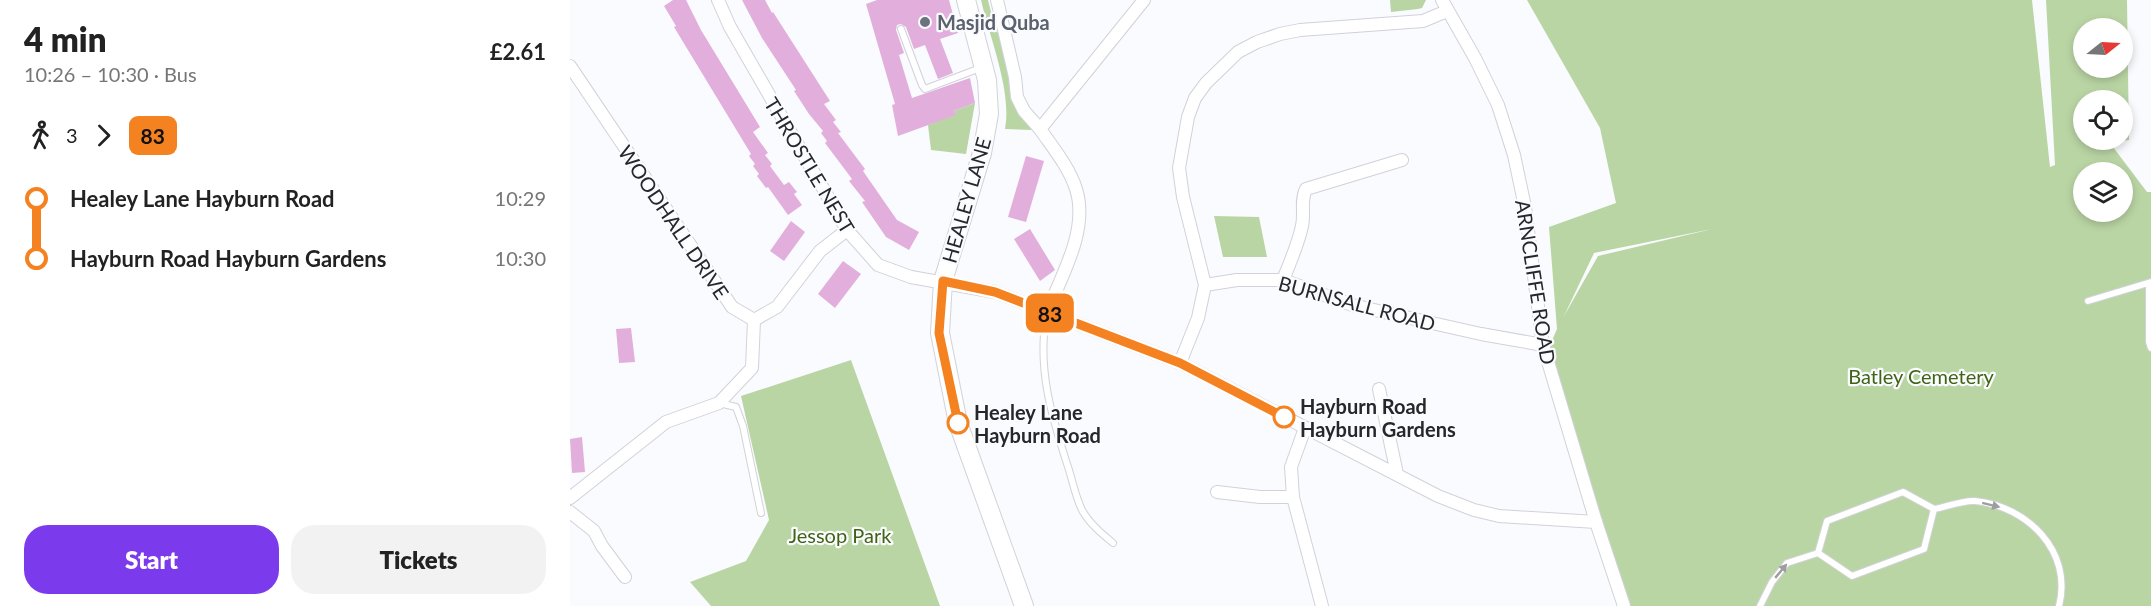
<!DOCTYPE html>
<html lang="en">
<head>
<meta charset="utf-8">
<style>
  :root { --surface:#fff; --page:#f2f2f2; --text:#222; --muted:#767676; --accent:#7c3aed }
  body { margin:0; font-family:Lato,sans-serif; background:var(--page); color:var(--text); height:100vh; display:flex; flex-direction:column; font-size:22px; white-space:nowrap }
  * { box-sizing:border-box; margin:0 }
  p { font-size:20px; color:var(--muted) }
  .icon { flex:none; width:33px; height:33px; fill:none; stroke:currentColor; stroke-width:2; stroke-linecap:round; stroke-linejoin:round }
  .map { position:relative; flex:1; overflow:hidden }
  .drawer { display:flex; flex-direction:column; background:var(--surface); width:570px }
  .drawer>* { flex:none }
  .badge { padding:0 12px; border-radius:9px; font-size:21px; line-height:39px }
  .needle { width:39px; rotate:72deg }
  .buttons { position:absolute; left:1503px; top:18px; display:grid; gap:12px }
  .buttons a { display:grid; place-items:center; width:60px; height:60px; border-radius:50%; background:var(--surface); box-shadow:0 3px 9px #0003; font-size:30px }
  .map>.badge { position:absolute; translate:-50% -50%; box-shadow:0 0 0 3px #fff }
  .legs { display:flex; align-items:center; gap:9px; height:66px; padding:0 24px; font-size:20px }
  .legs p { margin-inline-start:auto }
  .summary { display:flex; align-items:center; justify-content:space-between; height:102px; padding:0 24px }
  h1 { font-size:33px; font-weight:800; line-height:45px }
  .action { display:flex; gap:12px; margin-top:auto; padding:12px 24px }
  .action a { flex:1; height:69px; border-radius:24px; background:var(--accent); color:#fff; font-size:24px; font-weight:800; line-height:69px; text-align:center }
  .action a+a { background:var(--page); color:var(--text) }
  ul { padding:0 24px; list-style:none }
  li { display:flex; align-items:center; gap:21px; height:60px; font-size:22px }
  li i { display:grid; place-items:center; width:9px; height:100%; margin:0 8px; background:currentColor }
  li i::after { content:''; width:15px; height:15px; margin:-8px; border:4px solid; border-radius:50%; background:var(--surface) }
  li p { margin-inline-start:auto }
  li:first-child i { background:linear-gradient(#0000 50%,currentColor 0) }
  li:last-child i { background:linear-gradient(currentColor 50%,#0000 0) }
  main { display:flex; flex:1; min-height:0 }
  .map>svg:first-child { display:block }
  .green { fill:#bad5a4; fill-rule:evenodd }
  .building { fill:#e2afdc }
  .lines { fill:none; stroke-linecap:round; stroke-linejoin:round }
  .service-casing { stroke:#d1d2da; stroke-width:8 }
  .minor-casing { stroke:#d1d2da; stroke-width:14 }
  .secondary-casing { stroke:#d1d2da; stroke-width:20 }
  .service { stroke:#fff; stroke-width:6 }
  .minor { stroke:#fff; stroke-width:12 }
  .secondary { stroke:#fff; stroke-width:18 }
  .oneway { fill:#9d9e9f }
  .line-1-casing { stroke:#fff; stroke-width:14 }
  .line-1 { stroke:#f58220; stroke-width:9 }
  .worship-dot { fill:#6b7280; stroke:#fafbfe; stroke-width:2 }
  .stop-1-dot { fill:#fff; stroke:#f58220; stroke-width:3 }
  .labels { text-anchor:middle; dominant-baseline:central; stroke-width:4.5; stroke-linejoin:round; paint-order:stroke }
  .worship-label { font-size:20px; font-weight:bold; fill:#5b616d; stroke:#fafbfe; text-anchor:start }
  .street-label { font-size:20px; fill:#26272a; stroke:#fafbfe }
  .park-label { font-size:20px; fill:#406314; stroke:#fafbfe }
  .stop-label { font-size:20px; font-weight:bold; fill:#26272a; stroke:#fafbfe; text-anchor:start }
</style>
</head>
<body>
<main>
<section class="drawer">
<div class="summary"><div><h1>4 min</h1><p>10:26 – 10:30 · Bus</p></div><b>£2.61</b></div>
<div class="legs"><svg class="icon" aria-label="walk" viewBox="0 0 24 24"><circle cx="13" cy="4" r="2"/><path d="M13 8l-2 6 4 7M11 14l-3 7M7 12l3-4h3l4 4"/></svg>3<svg class="icon" aria-label="forward" viewBox="0 0 24 24"><path d="M9 5l7 7-7 7"/></svg><b class="badge" style="background:#f58220;color:#111">83</b></div>
<ul>
<li><i style="color:#f58220"></i><b>Healey Lane Hayburn Road</b><p>10:29</p></li>
<li><i style="color:#f58220"></i><b>Hayburn Road Hayburn Gardens</b><p>10:30</p></li>
</ul>
<div class="action"><a>Start</a><a>Tickets</a></div>
</section>
<div class="map">
<svg width="1581" height="606" viewBox="0 0 1581 606">
  <rect width="100%" height="100%" fill="#fafbfe"/>
  <!-- green -->
  <g class="green">
    <path d="M411,0h7l8,31 7,6 25,86 4,7 -27,-1c7,-38 -15,-90 -24,-129z"/>
    <polygon points="820,0 856,0 852,8 848,9 821,12"/>
    <path d="M957,0h505l18,167 5,-2 -9,-165h81l2,140 -19,3 37,49h4v414h-527l-77,-254 10,-23 -8,-102 67,-24 -16,-75zM1514,28h38v40h-38zM1514,100h38v40h-38zM1514,172h38v40h-38zM1142,229l-114,27 -34,60 30,-63z"/>
    <polygon points="405,103 396,154 361,150 358,125 385,114 384,111"/>
    <polygon points="644,216 689,217 697,257 653,257"/>
    <polygon points="281,360 370,606 141,606 120,582 176,561 199,520 171,396"/>
  </g>
  <!-- building -->
  <g class="building">
    <polygon points="103,0 116,0 131,30 190,127 183,132 198,153 195,155 202,164 200,166 214,185 219,182 227,192 224,194 232,205 218,215 198,187 196,188 187,176 189,174 183,166 185,164 179,156 181,154 104,27 106,26 94,6"/>
    <polygon points="172,0 195,0 202,13 203,12 260,101 254,104 266,120 263,122 271,132 268,133 295,169 293,171 327,220 349,232 339,250 316,237 292,202 295,201 279,181 282,179 255,143 257,141 251,133 253,131 239,114 224,91 226,90 192,38"/>
    <polygon points="307,0 379,0 388,33 370,39 383,73 368,79 355,45 344,49 336,27 331,24 327,25 326,30 334,53 329,55 342,98 400,78 405,103 384,111 386,115 328,136 322,105 325,104 296,4"/>
    <polygon points="456,156 474,161 456,222 438,217"/>
    <polygon points="221,221 235,232 214,261 200,251"/>
    <polygon points="460,229 485,270 470,281 444,239"/>
    <polygon points="273,261 291,274 265,308 248,294"/>
    <polygon points="61,328 65,362 49,363 46,329"/>
    <polygon points="12,437 15,472 2,473 0,439"/>
  </g>
  <g class="lines">
    <!-- service casing -->
    <g class="service-casing">
      <g id="service">
        <polyline points="331,29 352,85 355,89 413,67"/>
        <polyline points="1579,283 1579,342 1581,348"/>
        <polyline points="1518,301 1581,282"/>
        <path d="M477,313c-11,54 5,105 22,157 4,13 7,28 13,40 7,13 19,23 31,33"/>
        <polyline points="149,403 166,407 173,426 191,513"/>
        <polygon points="1333,492 1364,509 1354,549 1282,576 1248,553 1257,521"/>
        <path d="M1364,509c12,-2 29,-9 41,-8 52,5 98,50 84,105"/>
        <polyline points="1190,606 1202,582 1217,563 1248,553"/>
      </g>
    </g>
    <!-- minor casing -->
    <g class="minor-casing">
      <g id="minor">
        <polyline points="148,0 160,27 277,230 308,265 341,277 425,292 610,363 868,496 904,510 929,516 1026,522"/>
        <polyline points="427,0 445,77 447,97 454,111 470,129"/>
        <polyline points="872,0 905,58 928,105 944,155 955,207 973,345 1026,522 1054,606"/>
        <polyline points="0,66 162,307 184,320 207,307 250,251 277,230"/>
        <path d="M713,280c7,-18 15,-35 19,-54 3,-13 -2,-25 4,-37l96,-29"/>
        <polyline points="635,285 667,280 713,280 782,305 911,334 973,345"/>
        <path d="M477,312c15,-37 42,-83 29,-123 -7,-22 -23,-41 -36,-60l104,-129"/>
        <polyline points="610,363 628,318 635,285 613,197 609,168 618,117 625,98 636,83 668,52 687,42 710,34 730,30 853,21 877,11"/>
        <polyline points="809,389 827,474"/>
        <polyline points="735,428 721,467 723,497 752,606"/>
        <polyline points="647,492 690,497 723,497"/>
        <polyline points="0,498 96,422 149,403 182,368 184,320"/>
        <polyline points="0,512 24,531 32,546 55,577"/>
      </g>
    </g>
    <!-- secondary casing -->
    <g class="secondary-casing">
      <polyline id="secondary" points="396,0 417,80 419,114 412,153 373,281 370,333 388,423 454,606"/>
    </g>
    <!-- service -->
    <use href="#service" class="service"/>
    <!-- minor -->
    <use href="#minor" class="minor"/>
    <!-- secondary -->
    <use href="#secondary" class="secondary"/>
  </g>
  <!-- one-way arrows -->
  <defs><path id="oneway-solid" d="M-6-.8H1V-3.2L6.5 0L1 3.2V.8H-6Z" transform="scale(1.5)"/></defs>
  <g class="oneway">
    <use href="#oneway-solid" transform="translate(1421 505) rotate(14)"/>
    <use href="#oneway-solid" transform="translate(1211 571) rotate(-50)"/>
  </g>
  <g class="lines">
    <!-- line-1 casing -->
    <g class="line-1-casing">
      <polyline id="line-1" points="388,423 369,333 373,281 425,292 610,363 714,417"/>
    </g>
    <!-- line-1 -->
    <use href="#line-1" class="line-1"/>
  </g>
  <!-- markers -->
  <circle class="worship-dot" cx="355" cy="22" r="6"/>
  <g class="stop-1-dot">
    <circle cx="714" cy="417" r="10"/>
    <circle cx="388" cy="423" r="10"/>
  </g>
  <g class="labels">
    <!-- worship labels -->
    <g class="worship-label">
      <text x="367" y="22">Masjid Quba</text>
    </g>
    <!-- street labels -->
    <g class="street-label">
      <text transform="translate(240 165) rotate(59)">THROSTLE NEST</text>
      <text transform="translate(396 200) rotate(-74)">HEALEY LANE</text>
      <text transform="translate(104 222) rotate(56)">WOODHALL DRIVE</text>
      <text transform="translate(966 282) rotate(81)">ARNCLIFFE ROAD</text>
      <text transform="translate(787 303) rotate(15)">BURNSALL ROAD</text>
    </g>
    <!-- park labels -->
    <g class="park-label">
      <text x="1351" y="376">Batley Cemetery</text>
      <text x="270" y="535">Jessop Park</text>
    </g>
    <!-- stop labels -->
    <g class="stop-label">
      <text x="730" y="406">Hayburn Road<tspan x="730" dy="23">Hayburn Gardens</tspan></text>
      <text x="404" y="412">Healey Lane<tspan x="404" dy="23">Hayburn Road</tspan></text>
    </g>
  </g>
</svg>
<div class="buttons">
<a><svg class="needle" viewBox="-14 -14 28 28"><path d="M0-13l5 13h-10z" fill="#e53935"/><path d="M0 13l5-13h-10z" fill="#767676"/></svg></a>
<a><svg class="icon" aria-label="locate" viewBox="0 0 24 24"><circle cx="12" cy="12" r="6"/><path d="M12 2v4M12 18v4M2 12h4M18 12h4"/></svg></a>
<a><svg class="icon" aria-label="layers" viewBox="0 0 24 24"><path d="M12 4l9 5-9 5-9-5zM3 14l9 5 9-5"/></svg></a>
</div>
<b class="badge" style="left:480px;top:313px;background:#f58220;color:#111">83</b>
</div>
</main>
</body>
</html>
